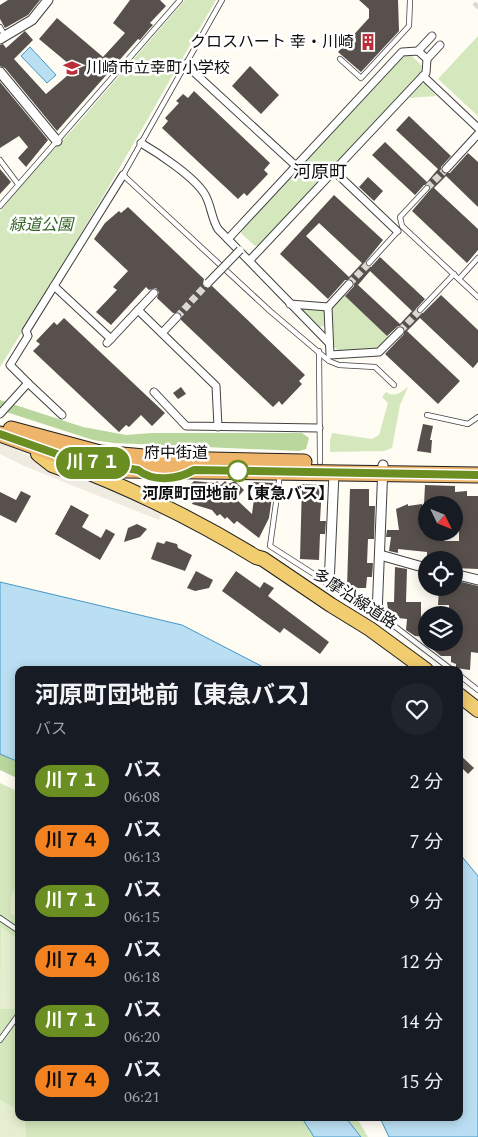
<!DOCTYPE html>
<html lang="ja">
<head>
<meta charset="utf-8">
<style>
  :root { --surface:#171b24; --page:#20242c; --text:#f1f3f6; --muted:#9ea1a6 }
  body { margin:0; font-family:Spectral,"Noto Sans JP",serif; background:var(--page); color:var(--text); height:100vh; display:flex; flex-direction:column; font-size:19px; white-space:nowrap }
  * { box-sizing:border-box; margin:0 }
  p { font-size:16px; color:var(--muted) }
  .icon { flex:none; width:28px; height:28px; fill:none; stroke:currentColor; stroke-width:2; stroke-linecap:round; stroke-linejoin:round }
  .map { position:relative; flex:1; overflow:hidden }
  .panel { position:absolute; left:15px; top:666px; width:448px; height:455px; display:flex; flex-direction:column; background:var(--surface); border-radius:10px; box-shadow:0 2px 12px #0003 }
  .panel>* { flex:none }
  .badge { padding:0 10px; border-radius:16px; font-size:18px; line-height:32px }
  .needle { width:32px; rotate:133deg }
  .controls { position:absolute; left:418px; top:496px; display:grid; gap:10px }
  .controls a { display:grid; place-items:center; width:45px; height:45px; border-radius:50%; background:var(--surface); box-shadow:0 2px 12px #0003; font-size:25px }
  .map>.badge { position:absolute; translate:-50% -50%; box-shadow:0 0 0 2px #fff }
  .round { display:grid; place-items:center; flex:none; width:52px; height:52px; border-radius:26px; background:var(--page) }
  .headline { display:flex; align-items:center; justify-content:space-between; height:85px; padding:0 20px }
  h1 { font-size:24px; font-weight:700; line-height:38px }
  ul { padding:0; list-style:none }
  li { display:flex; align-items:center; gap:15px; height:60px; padding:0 20px }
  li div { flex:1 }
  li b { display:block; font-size:19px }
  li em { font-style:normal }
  li .badge { min-width:55px; font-weight:700; text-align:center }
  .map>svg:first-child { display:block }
  .green { fill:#d5e8bd }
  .forest { fill:#b9d79d }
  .pitch { fill:#e5efcf }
  .plaza { fill:#efebe1 }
  .water { fill:#badff3; stroke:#4597c6 }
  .building { fill:#58504c; fill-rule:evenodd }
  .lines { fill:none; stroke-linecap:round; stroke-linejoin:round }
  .pedestrian-tunnel { stroke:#dad8d1; stroke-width:7; stroke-dasharray:7 3.5; stroke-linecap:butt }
  .service-casing { stroke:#424242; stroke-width:6 }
  .pedestrian-casing { stroke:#424242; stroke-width:9 }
  .minor-casing { stroke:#424242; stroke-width:11 }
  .primary-casing { stroke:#202020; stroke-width:16 }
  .trunk-casing { stroke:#202020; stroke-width:17 }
  .service { stroke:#fff; stroke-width:4.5 }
  .pedestrian { stroke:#fff; stroke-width:7 }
  .minor { stroke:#fff; stroke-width:9 }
  .primary { stroke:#f1cd70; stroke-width:14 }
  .trunk { stroke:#eeb56a; stroke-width:15 }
  .pedestrian-bridge-casing { stroke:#424242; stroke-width:9; stroke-linecap:butt }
  .pedestrian-bridge { stroke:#fff; stroke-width:7 }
  .line-casing { stroke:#fff; stroke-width:11 }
  .line { stroke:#6b8e23; stroke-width:8 }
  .stop-dot { fill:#fff; stroke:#6b8e23; stroke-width:2.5 }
  .labels { text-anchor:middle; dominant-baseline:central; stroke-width:5; stroke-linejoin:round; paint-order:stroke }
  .poi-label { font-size:16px; fill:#0f0f0f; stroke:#fff; text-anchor:end }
  .park-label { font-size:16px; font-style:italic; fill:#326423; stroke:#fff }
  .street-label { font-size:16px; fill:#0f0f0f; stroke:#fff }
  .stop-label { font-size:16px; font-weight:bold; fill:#0f0f0f; stroke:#fff }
  .neighbourhood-label { font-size:18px; fill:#0f0f0f; stroke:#fff }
</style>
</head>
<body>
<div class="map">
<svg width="478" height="1137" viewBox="0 0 478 1137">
  <rect width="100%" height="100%" fill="#fefcf3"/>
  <!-- green -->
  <g class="green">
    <path d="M185,0h31c-71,123 -140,247 -216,367v-155l20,-26 54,-58z"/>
    <polygon points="478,36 478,116 438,79"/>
    <polygon points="402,56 412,56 422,66 421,75 339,161 297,168"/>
    <polygon points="426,83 436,96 409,98 421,84"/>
    <polygon points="333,167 261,245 255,246 241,233 242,227 290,175"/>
    <polygon points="344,294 388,337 377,349 339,351 333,346 331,307"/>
    <polygon points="304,306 324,308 325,326 319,327 301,310"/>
    <path d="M408,387l-8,18 -8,43 -8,3 -54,1v-11l2,-8 40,6 7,-4 9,-32 -6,-6 4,-5c9,6 15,0 22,-5z"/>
    <polygon points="0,783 19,792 19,1118 357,1118 368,1137 0,1137"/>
  </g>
  <!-- forest -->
  <g class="forest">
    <polygon points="0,400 83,427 126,435 151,433 302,433 309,438 306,449 299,451 114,443 93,440 0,410"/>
    <polygon points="0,754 19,762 19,779 0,770"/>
  </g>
  <!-- pitch -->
  <g class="pitch">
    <polygon points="19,882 19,919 10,913 12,894"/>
    <polygon points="1,927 19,940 19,1002 14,1009 0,1009"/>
    <polygon points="0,1100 19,1110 19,1118 25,1118 26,1137 0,1137"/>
  </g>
  <!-- plaza -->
  <polygon class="plaza" points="0,441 49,466 118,492 162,513 159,520 24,466 0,454"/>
  <!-- water -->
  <g class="water">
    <polygon points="30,47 56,75 47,83 21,56"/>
    <polygon points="0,582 182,625 269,670 19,670 19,762 0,754"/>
    <polygon points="459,853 478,876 478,1137 389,1137 380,1118 459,1118"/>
    <polygon points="302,1118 346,1118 361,1137 314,1137"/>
  </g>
  <!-- building -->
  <g class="building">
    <polygon points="8,0 40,0 28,15 5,28 0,19 0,5"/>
    <polygon points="130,0 160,0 166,6 150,23 153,25 150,28 140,40 138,39 57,131 5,68 0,66 0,45 3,44 6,48 25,31 33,40 14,59 46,94 75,69 39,39 57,18 103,57 125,33 113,23"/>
    <polygon points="359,0 398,0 399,31 361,72 338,52 369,18 369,9"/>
    <polygon points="250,66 279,95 261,114 232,86"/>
    <polygon points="0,82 48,140 26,167 18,158 28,147 19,136 0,148"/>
    <polygon points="194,91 270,163 264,170 268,174 247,196 244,193 238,199 162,128 168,121 165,118 179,103 176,101 183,94 188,98"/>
    <polygon points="409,116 451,156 441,167 443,173 450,173 468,153 478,162 478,207 446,176 434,188 478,229 478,250 467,263 412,211 430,190 430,185 424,185 415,195 372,155 385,142 427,182 438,169 396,130"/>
    <polygon points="0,169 11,182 0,194"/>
    <polygon points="368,177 383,191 374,201 359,187"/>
    <path d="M334,195l49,45 -17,21v5l5,1 9,-10 45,42 -9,10 2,4h5l18,-18 37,35v32l-5,6 -53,-50 -13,13 53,50 -22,23 -53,-50 19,-20 -1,-7 -5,-1 -11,10 -42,-40 9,-10 -2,-6h-7l-17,19 -48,-45zM319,223l43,40 -13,14 -43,-41zM370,271l42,40 -12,13 -42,-39z"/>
    <polygon points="128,207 204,279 203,284 205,287 212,286 305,375 299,381 302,384 282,405 279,401 273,407 181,320 181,314 173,313 157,298 159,292 156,288 149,290 146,287 111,325 96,312 117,290 113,287 128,271 94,239 105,223 119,211 121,213"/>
    <polygon points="64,318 165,413 152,426 141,415 129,427 126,425 119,432 33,351 40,344 36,341 54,322 57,325"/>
    <polygon points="181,387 186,394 178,399 173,393"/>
    <polygon points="423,424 433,426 430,440 432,440 431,453 417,451"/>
    <polygon points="194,481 215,483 217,481 221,485 225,481 228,484 235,481 244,490 236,499 252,514 255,491 253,491 253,482 274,483 269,518 259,538 237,521 234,524 227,517 225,519 220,514 217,516 212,510 192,504 193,501 184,498 189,486"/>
    <polygon points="302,484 322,485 320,521 326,521 325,534 320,534 319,560 300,559"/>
    <polygon points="425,485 455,486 455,492 467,491 467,496 478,496 478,569 454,568 453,560 427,559 427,552 398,549 398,553 389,551 391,537 386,537 387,530 399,530 396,509 408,504 408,506 422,504 422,532 445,532 444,541 459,541 459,524 454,524 454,505 424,505"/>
    <polygon points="350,489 369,489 369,506 375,506 374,539 368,539 367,563 373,563 372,577 367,577 366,588 347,588"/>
    <polygon points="21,491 31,496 16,523 0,515 0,492 16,500"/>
    <polygon points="71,505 89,515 82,527 101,538 106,529 115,534 100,560 55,534"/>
    <polygon points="137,524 147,529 140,537 124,542 128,528"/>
    <polygon points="166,541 177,544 178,548 192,555 185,571 151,559 157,542 164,544"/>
    <polygon points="395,567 407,569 406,602 421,602 421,627 426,627 426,637 415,636 406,630 407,619 389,617 387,602 394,602"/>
    <polygon points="196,571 213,580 209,588 195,591 187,588"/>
    <polygon points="236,571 260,588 264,582 274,588 268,596 329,642 320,654 284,628 280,633 222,591"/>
    <polygon points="454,580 478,586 478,653 471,652 470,670 456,668 456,664 451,662 451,656 441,656 423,642 454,642 454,615 449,615 449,605 438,605 439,588 454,588"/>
    <polygon points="459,754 474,768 468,774 459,765"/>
  </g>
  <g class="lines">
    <!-- pedestrian-tunnel -->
    <g class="pedestrian-tunnel">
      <polyline points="475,7 478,4"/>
      <polyline points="427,188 446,169"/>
      <polyline points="349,284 369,263"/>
      <polyline points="177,317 208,283"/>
      <polyline points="400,331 420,310"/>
    </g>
    <!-- service casing -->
    <g class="service-casing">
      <g id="service">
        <polyline points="222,0 123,175 270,311 329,361 339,365 375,367 394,385"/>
        <polyline points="0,27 5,36"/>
        <polyline points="340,59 361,78 409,26 410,0"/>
        <polyline points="0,160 18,184"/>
        <polyline points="427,188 400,217 402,226 478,297"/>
        <polyline points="0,206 180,0"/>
        <polyline points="369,263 398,231"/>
        <polyline points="459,279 478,258"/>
        <polyline points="420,310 454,274"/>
        <polyline points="319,351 320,462"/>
        <polyline points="427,415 468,424 478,417"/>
        <polyline points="280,474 270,546 389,622 452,670"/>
        <polyline points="459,675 478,690"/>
        <polyline points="0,918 19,931"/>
        <polyline points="0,1040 19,1014"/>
      </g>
    </g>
    <!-- pedestrian casing -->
    <g class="pedestrian-casing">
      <g id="pedestrian">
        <polyline points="418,51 432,36"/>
        <polyline points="427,59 440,45"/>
        <polyline points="185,64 296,166"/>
        <path d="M141,143c17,10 52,33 63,50 7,10 7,25 14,36l111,114"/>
        <polyline points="446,169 478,134"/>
        <polyline points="334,171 397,231"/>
        <polyline points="228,239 402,52 418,51 427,59 426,73 423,76"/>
        <polyline points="250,260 423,76 478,128"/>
        <polyline points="349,284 328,307 330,355 379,352 400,331"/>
        <polyline points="54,286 111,339"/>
        <polyline points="290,304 328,307"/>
        <polyline points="138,310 216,386 218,427"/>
        <polyline points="162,333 177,317"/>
        <polyline points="107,343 154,293"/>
        <polyline points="28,383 62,415"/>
        <polyline points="154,392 186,426 319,428"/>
        <polyline points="0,414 28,383 10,365 28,336 26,331 123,175"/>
      </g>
    </g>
    <!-- minor casing -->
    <g class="minor-casing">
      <g id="minor">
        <polyline points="0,39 32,20 48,0"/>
        <polyline points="0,72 57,141"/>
        <polyline points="380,555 426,568"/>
        <polyline points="454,574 478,580"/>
        <polyline points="329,585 334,473"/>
        <polyline points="377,615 383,465"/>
      </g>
    </g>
    <!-- primary casing -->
    <g class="primary-casing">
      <g id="primary">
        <polyline points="38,454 52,465 71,472"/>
        <path d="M64,463c66,25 132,57 192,94l7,2 68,46 39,24 56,41"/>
        <polyline points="459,695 478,710"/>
      </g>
    </g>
    <!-- trunk casing -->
    <g class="trunk-casing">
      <g id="trunk">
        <polyline points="11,429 100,453 166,459 304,462"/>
        <polyline points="0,434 74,461 126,470 478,475"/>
      </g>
    </g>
    <!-- service -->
    <use href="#service" class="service"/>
    <!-- pedestrian -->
    <use href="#pedestrian" class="pedestrian"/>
    <!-- minor -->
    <use href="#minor" class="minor"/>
    <!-- primary -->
    <use href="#primary" class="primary"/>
    <!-- trunk -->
    <use href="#trunk" class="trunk"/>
    <!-- pedestrian-bridge casing -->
    <g class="pedestrian-bridge-casing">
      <polyline id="pedestrian-bridge" points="208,283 240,250"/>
    </g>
    <!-- pedestrian-bridge -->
    <use href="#pedestrian-bridge" class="pedestrian-bridge"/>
  </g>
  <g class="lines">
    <!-- line casing -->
    <g class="line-casing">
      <path id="line" d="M0,434l74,26 64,10c15,12 39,10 56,0l284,5"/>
    </g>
    <!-- line -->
    <use href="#line" class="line"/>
  </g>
  <!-- icons -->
  <defs>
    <g id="building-bare" transform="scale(1.35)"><path d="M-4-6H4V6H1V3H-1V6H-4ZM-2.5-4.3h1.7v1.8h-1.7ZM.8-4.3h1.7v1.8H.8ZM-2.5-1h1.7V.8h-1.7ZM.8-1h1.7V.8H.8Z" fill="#b92e39" stroke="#fff" stroke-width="2.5" paint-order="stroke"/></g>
    <g id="school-bare" transform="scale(1.35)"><path d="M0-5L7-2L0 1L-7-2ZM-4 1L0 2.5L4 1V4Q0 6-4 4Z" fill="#b92e39" stroke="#fff" stroke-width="2.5" paint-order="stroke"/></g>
  </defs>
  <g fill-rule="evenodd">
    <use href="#building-bare" x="368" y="42"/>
    <use href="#school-bare" x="72" y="68"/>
  </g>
  <!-- markers -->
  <circle class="stop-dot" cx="238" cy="471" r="10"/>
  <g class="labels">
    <!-- poi labels -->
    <g class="poi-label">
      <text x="354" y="42">クロスハート 幸・川崎</text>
      <text x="86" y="68" text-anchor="start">川崎市立幸町小学校</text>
    </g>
    <!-- park labels -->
    <g class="park-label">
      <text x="41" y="225">緑道公園</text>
    </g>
    <!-- street labels -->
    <g class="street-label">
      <text x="176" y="453">府中街道</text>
      <text transform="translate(355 599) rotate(33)">多摩沿線道路</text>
    </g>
    <!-- stop labels -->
    <g class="stop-label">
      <text x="238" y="494">河原町団地前【東急バス】</text>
    </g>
    <!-- neighbourhood labels -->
    <g class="neighbourhood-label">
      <text x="320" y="172">河原町</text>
    </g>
  </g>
</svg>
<div class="controls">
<a><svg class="needle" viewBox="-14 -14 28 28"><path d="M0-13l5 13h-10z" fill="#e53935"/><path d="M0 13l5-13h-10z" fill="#9ea1a6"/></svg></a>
<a><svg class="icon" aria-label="locate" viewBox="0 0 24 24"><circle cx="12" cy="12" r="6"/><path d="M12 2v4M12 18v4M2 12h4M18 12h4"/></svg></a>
<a><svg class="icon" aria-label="layers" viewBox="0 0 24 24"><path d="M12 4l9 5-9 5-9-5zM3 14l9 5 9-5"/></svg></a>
</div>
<b class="badge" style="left:93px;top:463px;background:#6b8e23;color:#fff">川７１</b>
<section class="panel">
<div class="headline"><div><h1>河原町団地前【東急バス】</h1><p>バス</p></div><a class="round"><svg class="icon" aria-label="heart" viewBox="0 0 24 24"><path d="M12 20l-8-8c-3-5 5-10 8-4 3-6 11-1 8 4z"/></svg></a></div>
<ul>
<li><span class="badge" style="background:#6b8e23;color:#fff">川７１</span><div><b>バス</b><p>06:08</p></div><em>2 分</em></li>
<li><span class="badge" style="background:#f58220;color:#111">川７４</span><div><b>バス</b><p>06:13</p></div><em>7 分</em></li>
<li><span class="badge" style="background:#6b8e23;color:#fff">川７１</span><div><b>バス</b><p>06:15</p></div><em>9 分</em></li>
<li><span class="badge" style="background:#f58220;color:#111">川７４</span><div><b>バス</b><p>06:18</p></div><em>12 分</em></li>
<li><span class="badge" style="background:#6b8e23;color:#fff">川７１</span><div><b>バス</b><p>06:20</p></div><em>14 分</em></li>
<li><span class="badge" style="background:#f58220;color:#111">川７４</span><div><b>バス</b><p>06:21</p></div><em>15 分</em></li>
</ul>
</section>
</div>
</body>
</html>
